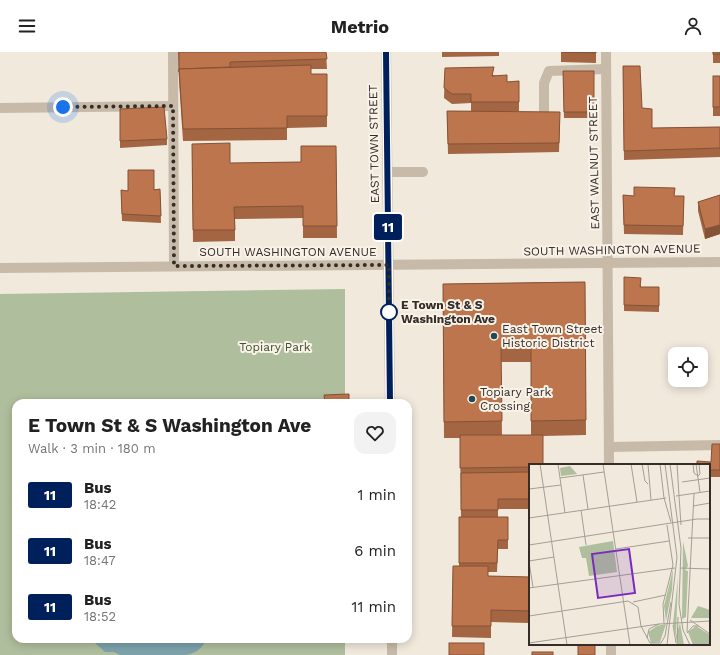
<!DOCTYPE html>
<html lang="en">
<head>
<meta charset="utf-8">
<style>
  :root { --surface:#fff; --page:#f2f2f2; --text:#222; --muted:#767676 }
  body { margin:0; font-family:"Work Sans",sans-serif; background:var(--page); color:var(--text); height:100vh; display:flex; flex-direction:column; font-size:15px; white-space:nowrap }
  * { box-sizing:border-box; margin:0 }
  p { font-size:13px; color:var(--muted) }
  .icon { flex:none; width:22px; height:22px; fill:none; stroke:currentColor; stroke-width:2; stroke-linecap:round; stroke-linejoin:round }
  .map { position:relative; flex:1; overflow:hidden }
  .panel { position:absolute; left:12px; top:347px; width:400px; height:244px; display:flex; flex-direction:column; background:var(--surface); border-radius:12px; box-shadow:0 2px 10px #0003 }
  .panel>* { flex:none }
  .badge { padding:0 8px; border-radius:3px; font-size:14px; line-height:26px }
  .controls { position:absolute; left:668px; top:295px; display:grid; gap:8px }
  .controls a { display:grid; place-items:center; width:40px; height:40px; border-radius:8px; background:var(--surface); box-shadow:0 2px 10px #0003; font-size:20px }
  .you { position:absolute; width:20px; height:20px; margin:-10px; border:3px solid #fff; border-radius:50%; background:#1a73e8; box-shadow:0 0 0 6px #1a73e833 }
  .map>.badge { position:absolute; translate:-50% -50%; box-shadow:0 0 0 2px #fff }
  .round { display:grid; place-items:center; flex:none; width:42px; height:42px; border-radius:12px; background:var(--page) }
  .overview { display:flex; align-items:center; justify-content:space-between; height:68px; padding:0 16px }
  h1 { font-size:19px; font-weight:700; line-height:30px }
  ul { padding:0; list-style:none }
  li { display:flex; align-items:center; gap:12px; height:56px; padding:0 16px }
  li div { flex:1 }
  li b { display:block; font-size:15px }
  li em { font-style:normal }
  li .badge { min-width:44px; font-weight:700; text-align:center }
  header { display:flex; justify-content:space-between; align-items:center; height:52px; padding:0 16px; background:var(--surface); font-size:18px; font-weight:700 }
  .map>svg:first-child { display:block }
  .green { fill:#afbe9d }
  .water { fill:#7da3ab }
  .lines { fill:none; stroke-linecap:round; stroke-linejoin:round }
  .service { stroke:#c7baa8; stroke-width:10 }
  .tertiary { stroke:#c7baa8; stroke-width:10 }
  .wall { fill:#a36542; fill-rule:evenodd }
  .shaded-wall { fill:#845236 }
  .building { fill:#bd754d; stroke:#845236 }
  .line-casing { stroke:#fff; stroke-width:9 }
  .line { stroke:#00205b; stroke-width:6 }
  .walk { stroke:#342d28; stroke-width:4; stroke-dasharray:0 7.2 }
  .stop-dot { fill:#fff; stroke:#00205b; stroke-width:2 }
  .poi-dot { fill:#214a53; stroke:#f8f2e8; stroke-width:1.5 }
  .labels { text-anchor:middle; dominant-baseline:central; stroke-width:4; stroke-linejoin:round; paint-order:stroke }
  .street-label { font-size:12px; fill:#342d28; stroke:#f8f2e8 }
  .stop-label { font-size:12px; font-weight:bold; fill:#342d28; stroke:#f8f2e8; text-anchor:start }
  .poi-label { font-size:12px; fill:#342d28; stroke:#f8f2e8; text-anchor:start }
  .park-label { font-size:12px; fill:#40512e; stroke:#f8f2e8 }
  .inset-road { fill:none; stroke:#a59e94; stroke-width:1 }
  .view { fill:#7b2cbf; fill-opacity:0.15; stroke:#7b2cbf; stroke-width:2 }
  .inset-edge { fill:none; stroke:#342d28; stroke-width:2 }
</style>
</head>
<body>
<header><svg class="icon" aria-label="menu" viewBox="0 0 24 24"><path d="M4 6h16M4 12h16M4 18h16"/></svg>Metrio<svg class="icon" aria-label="person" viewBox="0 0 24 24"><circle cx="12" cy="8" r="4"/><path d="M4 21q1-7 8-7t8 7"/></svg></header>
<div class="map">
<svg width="720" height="603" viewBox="0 0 720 603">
  <rect width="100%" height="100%" fill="#f0e9dc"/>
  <!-- green -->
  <polygon class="green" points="345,237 345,351 16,351 16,587 345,587 345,603 0,603 0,242"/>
  <!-- water -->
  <path class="water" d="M94,587h113c-6,10 -10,14 -21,16h-66l-6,-3h-9l-11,-10z"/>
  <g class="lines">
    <!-- service -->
    <g class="service">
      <polyline points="173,0 174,214"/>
      <polyline points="606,0 609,413"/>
      <polyline points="0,56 173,54"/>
      <polyline points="544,59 544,31 549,19 606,17"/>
      <polyline points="388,120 423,120"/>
      <polyline points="609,395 720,393"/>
      <polyline points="611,592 611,603"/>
    </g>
    <!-- tertiary -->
    <g class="tertiary">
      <polyline points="386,0 390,351"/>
      <polyline points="0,216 720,210"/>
      <polyline points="392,587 392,603"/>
    </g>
  </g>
  <!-- wall -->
  <g class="wall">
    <polygon points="178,0 326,0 327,17 311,17 311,22 327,22 327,75 287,76 287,88 183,89 179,29"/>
    <polygon points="442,0 499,0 499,4 442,5"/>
    <polygon points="561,0 596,0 596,11 561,10"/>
    <rect x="713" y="0" width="7" height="11"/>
    <polygon points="623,14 642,56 652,76 720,75 720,105 624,108"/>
    <polygon points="445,16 494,23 507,30 519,29 519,59 496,59 560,69 559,100 448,102 447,59 471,59 471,51 452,52 444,46"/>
    <polygon points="563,19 594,19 594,66 564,66"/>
    <rect x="713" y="24" width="7" height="40"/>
    <polygon points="120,57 167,87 167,93 120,96"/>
    <polygon points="192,92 230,111 301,110 336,94 337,186 303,186 303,166 235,167 235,189 193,190"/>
    <polygon points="160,137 161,171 122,169 121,138 128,139"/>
    <polygon points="623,143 634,144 684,144 683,183 624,182"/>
    <polygon points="720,143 720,182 705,187 698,159 698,150"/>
    <polygon points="624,225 641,233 641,235 659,235 659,260 624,259"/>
    <path d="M585,230l1,153 -43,1 -13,29v44h-32v8h10v32h-10l-1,23h-9v4l42,1v46l-39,-1v16l-39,-1 1,-71h6v-49h2l-1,-79h-16l-1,-154zM501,310h30v73h-29z"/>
    <polygon points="720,392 720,425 709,425 709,413 711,410"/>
  </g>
  <!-- shaded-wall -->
  <polygon class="shaded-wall" points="720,173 720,182 705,187 705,177"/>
  <!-- building -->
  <g class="building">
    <polygon points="179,0 326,0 327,7 230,10 230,15 179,17 179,20"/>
    <polygon points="561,0 596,0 596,1"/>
    <rect x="713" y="0" width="7" height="2"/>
    <polygon points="311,13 311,22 327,22 327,64 287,64 287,76 183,77 179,17"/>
    <polygon points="623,14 640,14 642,56 652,57 652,76 720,75 720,96 624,99"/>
    <polygon points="494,15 492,24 507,23 507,30 519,29 519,50 471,50 471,42 452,42 444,36 445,16"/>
    <polygon points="563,19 594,19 594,60 564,60"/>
    <rect x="713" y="24" width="7" height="31"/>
    <polygon points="164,55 167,87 120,89 120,57"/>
    <polygon points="447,59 560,60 559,91 448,92"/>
    <polygon points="230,91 230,111 301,110 301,94 336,94 337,174 303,174 303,154 234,155 235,178 193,178 192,92"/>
    <polygon points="128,118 154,118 154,138 160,137 161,164 122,162 121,138 128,139"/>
    <polygon points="634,135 675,136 674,144 684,144 683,174 624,173 623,143 634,144"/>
    <polygon points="720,143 720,173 705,177 698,150"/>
    <polygon points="624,225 641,226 640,235 659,235 659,254 624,253"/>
    <polygon points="585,230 586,368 531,369 531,294 501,295 502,369 444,370 443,232"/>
    <polygon points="349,342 349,351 325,351 324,343"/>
    <polygon points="460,383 543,383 543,413 530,413 530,415 460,416"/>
    <polygon points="712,392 720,392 720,418 709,418 709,413 697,413 697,409 711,410"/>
    <polygon points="530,420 530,447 498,447 498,458 461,458 461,421"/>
    <polygon points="459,465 508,465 508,488 498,488 497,511 459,511"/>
    <polygon points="453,514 488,514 488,524 530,525 530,559 491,558 491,574 452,574"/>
    <rect x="449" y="591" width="35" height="12"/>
    <rect x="578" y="592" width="17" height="11"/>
    <rect x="532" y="600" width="21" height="3"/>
  </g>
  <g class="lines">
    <!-- line casing -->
    <g class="line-casing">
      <polyline id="line" points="386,0 390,351"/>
    </g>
    <!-- line -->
    <use href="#line" class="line"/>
    <!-- walk -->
    <polyline class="walk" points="63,55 173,54 174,214 389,213 389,260"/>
  </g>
  <!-- markers -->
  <circle class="stop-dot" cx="389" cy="260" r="8"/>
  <g class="poi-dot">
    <circle cx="494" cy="284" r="4"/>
    <circle cx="472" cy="347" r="4"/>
  </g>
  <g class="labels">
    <!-- street labels -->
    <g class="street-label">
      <text transform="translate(374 92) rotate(-91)">EAST TOWN STREET</text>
      <text transform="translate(594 111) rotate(-91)">EAST WALNUT STREET</text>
      <text transform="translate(612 198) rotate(-1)">SOUTH WASHINGTON AVENUE</text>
      <text x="288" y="200">SOUTH WASHINGTON AVENUE</text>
    </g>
    <!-- stop labels -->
    <g class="stop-label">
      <text x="401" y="253">E Town St &amp; S<tspan x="401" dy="14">Washington Ave</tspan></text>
    </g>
    <!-- poi labels -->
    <g class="poi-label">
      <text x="502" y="277">East Town Street<tspan x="502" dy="14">Historic District</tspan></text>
      <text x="480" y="340">Topiary Park<tspan x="480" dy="14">Crossing</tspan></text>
    </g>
    <!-- park labels -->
    <g class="park-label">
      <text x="275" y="295">Topiary Park</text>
    </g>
  </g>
  <!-- overview -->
  <g transform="translate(529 412)">
    <rect width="181" height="181" fill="#f0e9dc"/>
    <path d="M41,2l7,8 -16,2 -1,-8zM84,77l4,31 -28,4 -3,-18h-4l-3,-11zM154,77l5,25 -3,4 3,1 -2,46 -4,2zM144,105l-1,21 -6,31 -2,-15zM149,113l-2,59 4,-13 4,22h-6l-5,-21zM169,142l12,4v8h-19zM137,160l-6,18 -9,1 -3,-11 9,-6zM167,162l14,9v10h-17l-5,-13z" fill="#afbe9d"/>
    <path class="inset-road" d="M11,0l27,181M29,0l7,49M74,0l27,181M102,0l6,38M113,0l3,17 3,3M119,0l3,36M131,0l4,34M136,0l12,93 -10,88M141,0l11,84 -2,56 4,26 7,15M148,0l2,32M164,0l1,9 4,3M167,0l4,28M54,11l5,34M169,12l2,-2 -1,-10M31,14l44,-6M153,18l28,-4M0,25l32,-4M147,32l34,-5M150,32l2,29M135,34l7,24M164,42l17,-3M52,46l5,35M0,54l137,-20M159,74h22M0,81l168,-26h13M87,85l53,-8M0,97l25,-4M0,98l4,25M151,104l30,1M0,124l146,-20M104,138l33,-7M0,152l99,-15 10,6 3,19M161,156l20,14M135,159l-1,-19 10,-39 -6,-40M144,161l3,18M112,162l9,17h11l4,-7 6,-34M158,168l7,-138M158,169l6,-7h6M118,174l2,-9 10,-5M0,179l130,-19 51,-3M148,181l1,-28"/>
    <path class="view" d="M100,85l6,44 -37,5 -6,-44z"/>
    <rect width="181" height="181" class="inset-edge"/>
  </g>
</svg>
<div class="controls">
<a><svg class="icon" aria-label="locate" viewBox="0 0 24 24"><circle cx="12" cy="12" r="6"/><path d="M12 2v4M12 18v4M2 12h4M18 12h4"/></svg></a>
</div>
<div class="you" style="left:63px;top:55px"></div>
<b class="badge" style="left:388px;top:175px;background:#00205b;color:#fff">11</b>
<section class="panel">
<div class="overview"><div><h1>E Town St &amp; S Washington Ave</h1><p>Walk · 3 min · 180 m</p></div><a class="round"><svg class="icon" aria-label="heart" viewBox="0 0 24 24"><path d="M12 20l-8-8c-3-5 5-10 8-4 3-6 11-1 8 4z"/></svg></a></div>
<ul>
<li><span class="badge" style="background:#00205b;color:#fff">11</span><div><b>Bus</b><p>18:42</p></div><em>1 min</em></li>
<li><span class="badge" style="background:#00205b;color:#fff">11</span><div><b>Bus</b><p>18:47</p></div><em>6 min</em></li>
<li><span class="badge" style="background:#00205b;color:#fff">11</span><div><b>Bus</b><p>18:52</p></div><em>11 min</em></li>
</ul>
</section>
</div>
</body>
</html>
